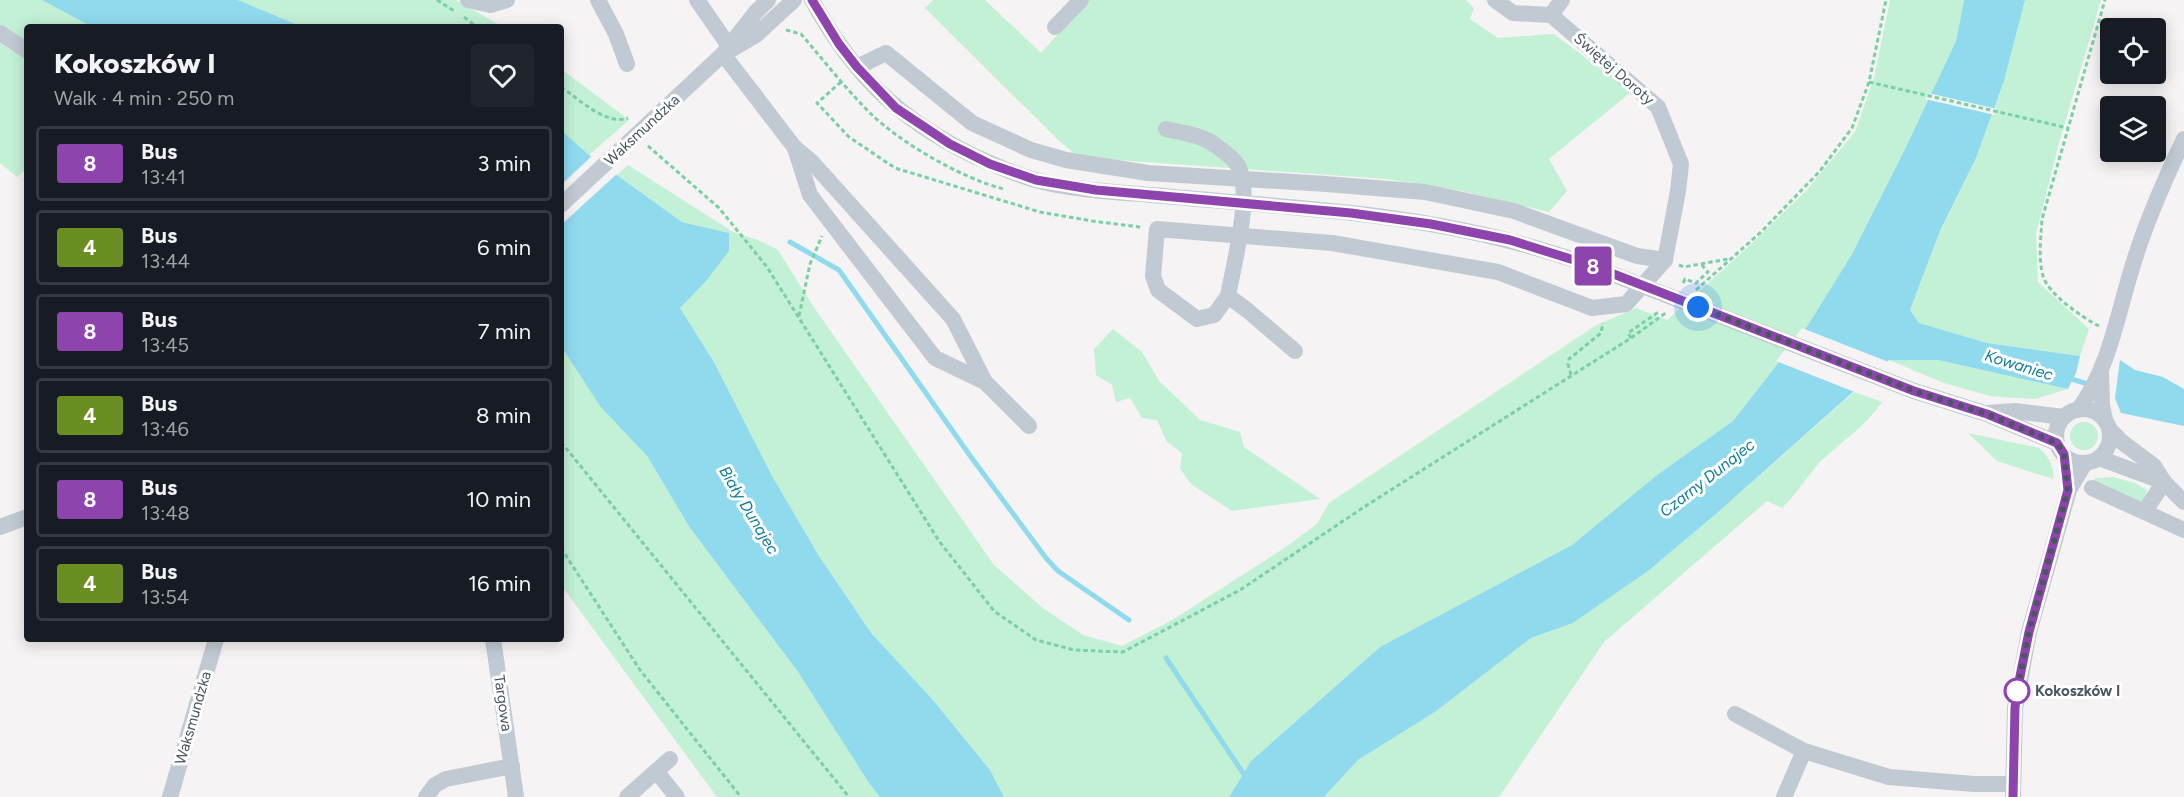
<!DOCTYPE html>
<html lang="en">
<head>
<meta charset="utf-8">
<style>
  :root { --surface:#171b24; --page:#20242c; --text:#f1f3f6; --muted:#9ea1a6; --line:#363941 }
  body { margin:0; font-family:Figtree,sans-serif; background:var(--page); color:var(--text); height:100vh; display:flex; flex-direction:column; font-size:22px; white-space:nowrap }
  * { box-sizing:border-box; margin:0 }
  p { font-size:20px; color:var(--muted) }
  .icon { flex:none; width:33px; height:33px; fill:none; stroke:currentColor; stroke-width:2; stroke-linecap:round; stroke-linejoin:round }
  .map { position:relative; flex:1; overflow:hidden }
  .details { position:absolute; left:24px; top:24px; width:540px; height:618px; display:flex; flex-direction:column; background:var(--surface); border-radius:6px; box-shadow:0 3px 15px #0003 }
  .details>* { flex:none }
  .badge { padding:0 12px; border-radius:4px; font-size:21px; line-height:39px }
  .tools { position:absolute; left:2100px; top:18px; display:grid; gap:12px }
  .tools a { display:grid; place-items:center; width:66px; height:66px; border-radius:6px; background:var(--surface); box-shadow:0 3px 15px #0003; font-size:30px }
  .you { position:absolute; width:30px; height:30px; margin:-15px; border:4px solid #fff; border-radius:50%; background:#1a73e8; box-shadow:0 0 0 9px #1a73e833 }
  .map>.badge { position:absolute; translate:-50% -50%; box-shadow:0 0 0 3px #fff }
  .round { display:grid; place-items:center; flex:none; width:63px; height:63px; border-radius:6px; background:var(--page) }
  .headline { display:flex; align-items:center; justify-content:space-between; height:102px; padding:0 30px }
  h1 { font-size:28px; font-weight:800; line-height:45px }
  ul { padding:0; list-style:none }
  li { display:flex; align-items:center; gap:18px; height:75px; margin:0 12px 9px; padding:0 18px; border:3px solid var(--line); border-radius:6px }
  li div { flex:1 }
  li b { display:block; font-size:22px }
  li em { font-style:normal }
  li .badge { min-width:66px; font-weight:700; text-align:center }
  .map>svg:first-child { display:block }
  .green { fill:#c3f1d5 }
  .water { fill:#90daee }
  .pier { fill:#f5f3f3 }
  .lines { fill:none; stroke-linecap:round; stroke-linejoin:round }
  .stream { stroke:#90daee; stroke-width:5 }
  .path { stroke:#7ad0a6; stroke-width:3; stroke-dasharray:4.5 3; stroke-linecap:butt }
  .minor { stroke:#c1cad2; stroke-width:16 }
  .minor-bridge { stroke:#c1cad2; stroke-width:16 }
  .line-casing { stroke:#fff; stroke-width:14 }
  .line { stroke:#8e44ad; stroke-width:9 }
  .walk { stroke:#4a5661; stroke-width:6; stroke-dasharray:0 10.8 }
  .stop-dot { fill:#fff; stroke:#8e44ad; stroke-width:3 }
  .labels { text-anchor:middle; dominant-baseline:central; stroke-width:6; stroke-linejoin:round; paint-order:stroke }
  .street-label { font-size:15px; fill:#4a5661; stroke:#fff }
  .stop-label { font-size:15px; font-weight:bold; fill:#4a5661; stroke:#fff; text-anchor:start }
  .water-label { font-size:16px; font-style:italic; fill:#0c7c9b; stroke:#fff }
</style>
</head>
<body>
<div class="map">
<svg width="2184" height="797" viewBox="0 0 2184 797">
  <rect width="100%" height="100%" fill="#f5f3f3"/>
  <!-- green -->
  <g class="green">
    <polygon points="0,0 42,0 92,27 27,27 27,44 0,26"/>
    <polygon points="238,0 456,0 503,27 303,27"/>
    <polygon points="933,0 985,0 1041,53 1089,0 1466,0 1474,8 1470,19 1498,38 1554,34 1631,92 1549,159 1567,191 1549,212 1462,191 1386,179 1103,159 1075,154 1058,140 925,8"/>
    <polygon points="1890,0 1964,0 1956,41 1905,149 1852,254 1808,325 1733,421 1657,475 1572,545 1380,647 1251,761 1229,797 1004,797 990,770 933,700 875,638 819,556 774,480 715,364 679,308 706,281 729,233 682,222 617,175 628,165 733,232 758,240 778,250 813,306 994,565 1044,609 1083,635 1122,646 1174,619 1286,547 1317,524 1329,503 1595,326 1636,308 1667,320 1745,250 1806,191 1855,132 1874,78"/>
    <polygon points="2025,0 2101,0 2059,143 2036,234 2038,282 2089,329 2080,356 1987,343 1919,323 1910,310 1939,234 1976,158 2004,81"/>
    <polygon points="0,43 27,61 27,168 17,177 0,163"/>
    <polygon points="561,69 629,120 589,155 561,130"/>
    <polygon points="1113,329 1142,352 1159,381 1200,420 1240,432 1244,447 1320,499 1232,511 1191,484 1180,469 1182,453 1167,442 1157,420 1142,418 1130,398 1116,402 1112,385 1096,375 1094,349"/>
    <polygon points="561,346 601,406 647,456 690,528 798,672 869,783 880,797 717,797 561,585"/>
    <polygon points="1889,360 1938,360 2068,389 2035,399 1990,396 1944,383"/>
    <path d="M1854,392l28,10c-16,24 -40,39 -61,59 -14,15 -24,33 -39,47l-15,-7 -163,141 -105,155h-175l34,-37 77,-48 96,-74 42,-15 75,-52 68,-57z"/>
    <circle cx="2084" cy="436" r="14"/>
    <path d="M1968,433l71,15c9,8 16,19 14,31l-56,-18z"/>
    <polygon points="2113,477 2135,483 2147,490 2143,505 2092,481 2096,478"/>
  </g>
  <!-- water -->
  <g class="water">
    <polygon points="42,0 238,0 303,27 92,27"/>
    <polygon points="1964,0 2025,0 2004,81 1976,158 1940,231 1910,310 1919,323 1987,343 2080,356 2076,373 2068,389 1938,360 1889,360 1716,514 1648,571 1573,623 1531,638 1435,712 1358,760 1324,797 1229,797 1251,761 1380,647 1572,545 1657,475 1733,421 1808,325 1852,254 1905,149 1956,41"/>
    <polygon points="561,130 589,155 682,222 729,233 729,251 706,281 680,308 715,364 772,476 819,556 872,634 933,700 990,770 1004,797 880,797 869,783 798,672 690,528 647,456 600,406 561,346"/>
    <polygon points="2120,360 2135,370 2163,377 2184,389 2184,426 2121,413 2115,398"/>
  </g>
  <!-- pier -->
  <g class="pier">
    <polygon points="1928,93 1997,109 1995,115 1925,99"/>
    <polygon points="594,154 619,172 561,225 561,185"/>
    <polygon points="1802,328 1891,363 1857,393 1776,361"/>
  </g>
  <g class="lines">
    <!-- stream -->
    <g class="stream">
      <polyline points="790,242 839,270 971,457 1046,558 1058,571 1129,620"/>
      <polyline points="2068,378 2091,385"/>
      <polyline points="1166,658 1247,779"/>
    </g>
    <!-- path -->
    <g class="path">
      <polyline points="437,0 456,12"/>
      <polyline points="464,17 477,27"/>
      <path d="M786,30l15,4c23,27 45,55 70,80 30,29 92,65 133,75"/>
      <polyline points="841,82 817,103 849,137 895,168 1040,212 1092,221 1140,227"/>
      <polyline points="1869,82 2068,128"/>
      <path d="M561,87c18,12 45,39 67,31"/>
      <polyline points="648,146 719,208 767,267 939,541 994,611 1036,640 1074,650 1123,652 1240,590 1364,507 1631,338 1667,312"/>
      <polyline points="1679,265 1684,267 1728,259"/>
      <polyline points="1683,283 1685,279 1696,283 1708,272 1701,264"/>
      <polyline points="1696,290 1762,231 1820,171 1852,128 1869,82 1886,0"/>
      <polyline points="799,316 810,264 822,236"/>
      <path d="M2099,326c-16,-8 -51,-32 -56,-50 -5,-18 -2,-38 -1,-57l63,-219"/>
      <polyline points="1631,338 1628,333 1660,311"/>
      <polyline points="1571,375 1568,364 1569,359 1601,333 1603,323"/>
      <polyline points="561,442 849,797"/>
      <polyline points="561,548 640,670 741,797"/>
    </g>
    <!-- minor -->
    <g class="minor">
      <polyline points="468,0 490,5 507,0"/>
      <polyline points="598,0 616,34 627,64"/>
      <polyline points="697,0 729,46"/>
      <path d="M812,0c40,73 85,118 160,155 20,9 42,19 63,25 38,10 79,12 117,15 67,6 133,11 200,18 89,10 176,27 260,61"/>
      <polyline points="1551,15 1562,0"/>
      <polyline points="1055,27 1081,0"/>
      <polyline points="0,33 27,51"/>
      <polyline points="732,49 756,35 794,0"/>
      <polyline points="723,54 795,148 810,195 935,358 985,382 1029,426"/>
      <polyline points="857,67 886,53 972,123 1031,150 1066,160 1148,173 1326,184 1425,192 1514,211 1637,256 1665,260"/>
      <path d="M1166,129c12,3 29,5 41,11 6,3 25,17 29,23 19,23 -3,104 -8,133l19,14 48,41"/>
      <polyline points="795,148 811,161 953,319 985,382"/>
      <polyline points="561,205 723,54 756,12 768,0"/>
      <polyline points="1228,296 1214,315 1197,319 1158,290 1153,276 1157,229 1332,243 1498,272 1592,308 1626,304 1665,260 1678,191 1681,164 1658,107 1551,15 1513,13 1495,0"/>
      <polyline points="2101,373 2102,405 2105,420"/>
      <polyline points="1914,391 1987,414 2057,443"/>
      <circle cx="2083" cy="436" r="27"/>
      <path d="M2078,410c31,-41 39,-94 54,-142 13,-44 32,-87 52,-129"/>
      <polyline points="1987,413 2014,411 2064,417"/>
      <polyline points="2109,429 2122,442 2154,466 2164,482 2184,502"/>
      <polyline points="2099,458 2164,482"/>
      <polyline points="2092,488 2184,530"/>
      <polyline points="2145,511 2164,482"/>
      <polyline points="0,527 27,517"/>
      <polyline points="493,639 516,797"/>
      <polyline points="1735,714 1804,751 1889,777 1974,784 2013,784"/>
      <polyline points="656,771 677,797"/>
      <polyline points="170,797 216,639"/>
      <polyline points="426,797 435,785 446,779 512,766"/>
      <polyline points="627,797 670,759"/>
      <polyline points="1784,797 1804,751"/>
      <polyline points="2013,797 2015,708 2029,632 2069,490 2085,463"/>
    </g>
    <!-- minor-bridge -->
    <polyline class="minor-bridge" points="1612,274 1914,391"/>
  </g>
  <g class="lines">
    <!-- line casing -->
    <g class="line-casing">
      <polyline id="line" points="812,0 839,44 857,67 896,108 950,144 990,164 1036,180 1096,190 1351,213 1431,224 1510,240 1593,266 1914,391 1987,414 2057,443 2064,454 2068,490 2029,632 2017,691 2015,708 2013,797"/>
    </g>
    <!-- line -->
    <use href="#line" class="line"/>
    <!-- walk -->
    <polyline class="walk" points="1698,307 1914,391 1987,414 2057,443 2064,454 2068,490 2029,632 2017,691"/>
  </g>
  <!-- markers -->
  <circle class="stop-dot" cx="2017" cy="691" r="12"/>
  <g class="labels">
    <!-- street labels -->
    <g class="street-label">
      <text transform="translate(1614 69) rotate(41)">Świętej Doroty</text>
      <text transform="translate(642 130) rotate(-43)">Waksmundzka</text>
      <text transform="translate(503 703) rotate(82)">Targowa</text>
      <text transform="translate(193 718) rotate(-74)">Waksmundzka</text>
    </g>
    <!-- stop labels -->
    <g class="stop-label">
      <text x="2035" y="691">Kokoszków I</text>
    </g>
    <!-- water labels -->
    <g class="water-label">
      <text transform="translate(2019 365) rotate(17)">Kowaniec</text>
      <text transform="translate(1707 478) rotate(-38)">Czarny Dunajec</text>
      <text transform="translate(749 510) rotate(59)">Biały Dunajec</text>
    </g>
  </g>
</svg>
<div class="tools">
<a><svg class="icon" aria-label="locate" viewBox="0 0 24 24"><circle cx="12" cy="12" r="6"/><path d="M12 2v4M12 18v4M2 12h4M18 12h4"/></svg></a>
<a><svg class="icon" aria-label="layers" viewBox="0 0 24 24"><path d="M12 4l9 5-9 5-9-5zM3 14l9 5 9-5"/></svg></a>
</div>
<div class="you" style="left:1698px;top:307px"></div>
<b class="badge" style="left:1593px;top:266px;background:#8e44ad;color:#fff">8</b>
<section class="details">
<div class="headline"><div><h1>Kokoszków I</h1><p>Walk · 4 min · 250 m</p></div><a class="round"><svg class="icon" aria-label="heart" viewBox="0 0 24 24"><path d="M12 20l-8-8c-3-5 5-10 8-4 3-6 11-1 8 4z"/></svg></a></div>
<ul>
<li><span class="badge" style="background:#8e44ad;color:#fff">8</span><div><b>Bus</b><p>13:41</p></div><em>3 min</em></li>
<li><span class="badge" style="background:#6b8e23;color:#fff">4</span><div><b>Bus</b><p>13:44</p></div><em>6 min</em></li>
<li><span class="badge" style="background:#8e44ad;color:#fff">8</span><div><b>Bus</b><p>13:45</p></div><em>7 min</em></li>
<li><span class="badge" style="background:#6b8e23;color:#fff">4</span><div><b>Bus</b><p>13:46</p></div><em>8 min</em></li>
<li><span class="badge" style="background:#8e44ad;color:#fff">8</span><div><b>Bus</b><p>13:48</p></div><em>10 min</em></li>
<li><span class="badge" style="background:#6b8e23;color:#fff">4</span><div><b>Bus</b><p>13:54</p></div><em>16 min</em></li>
</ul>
</section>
</div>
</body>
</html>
